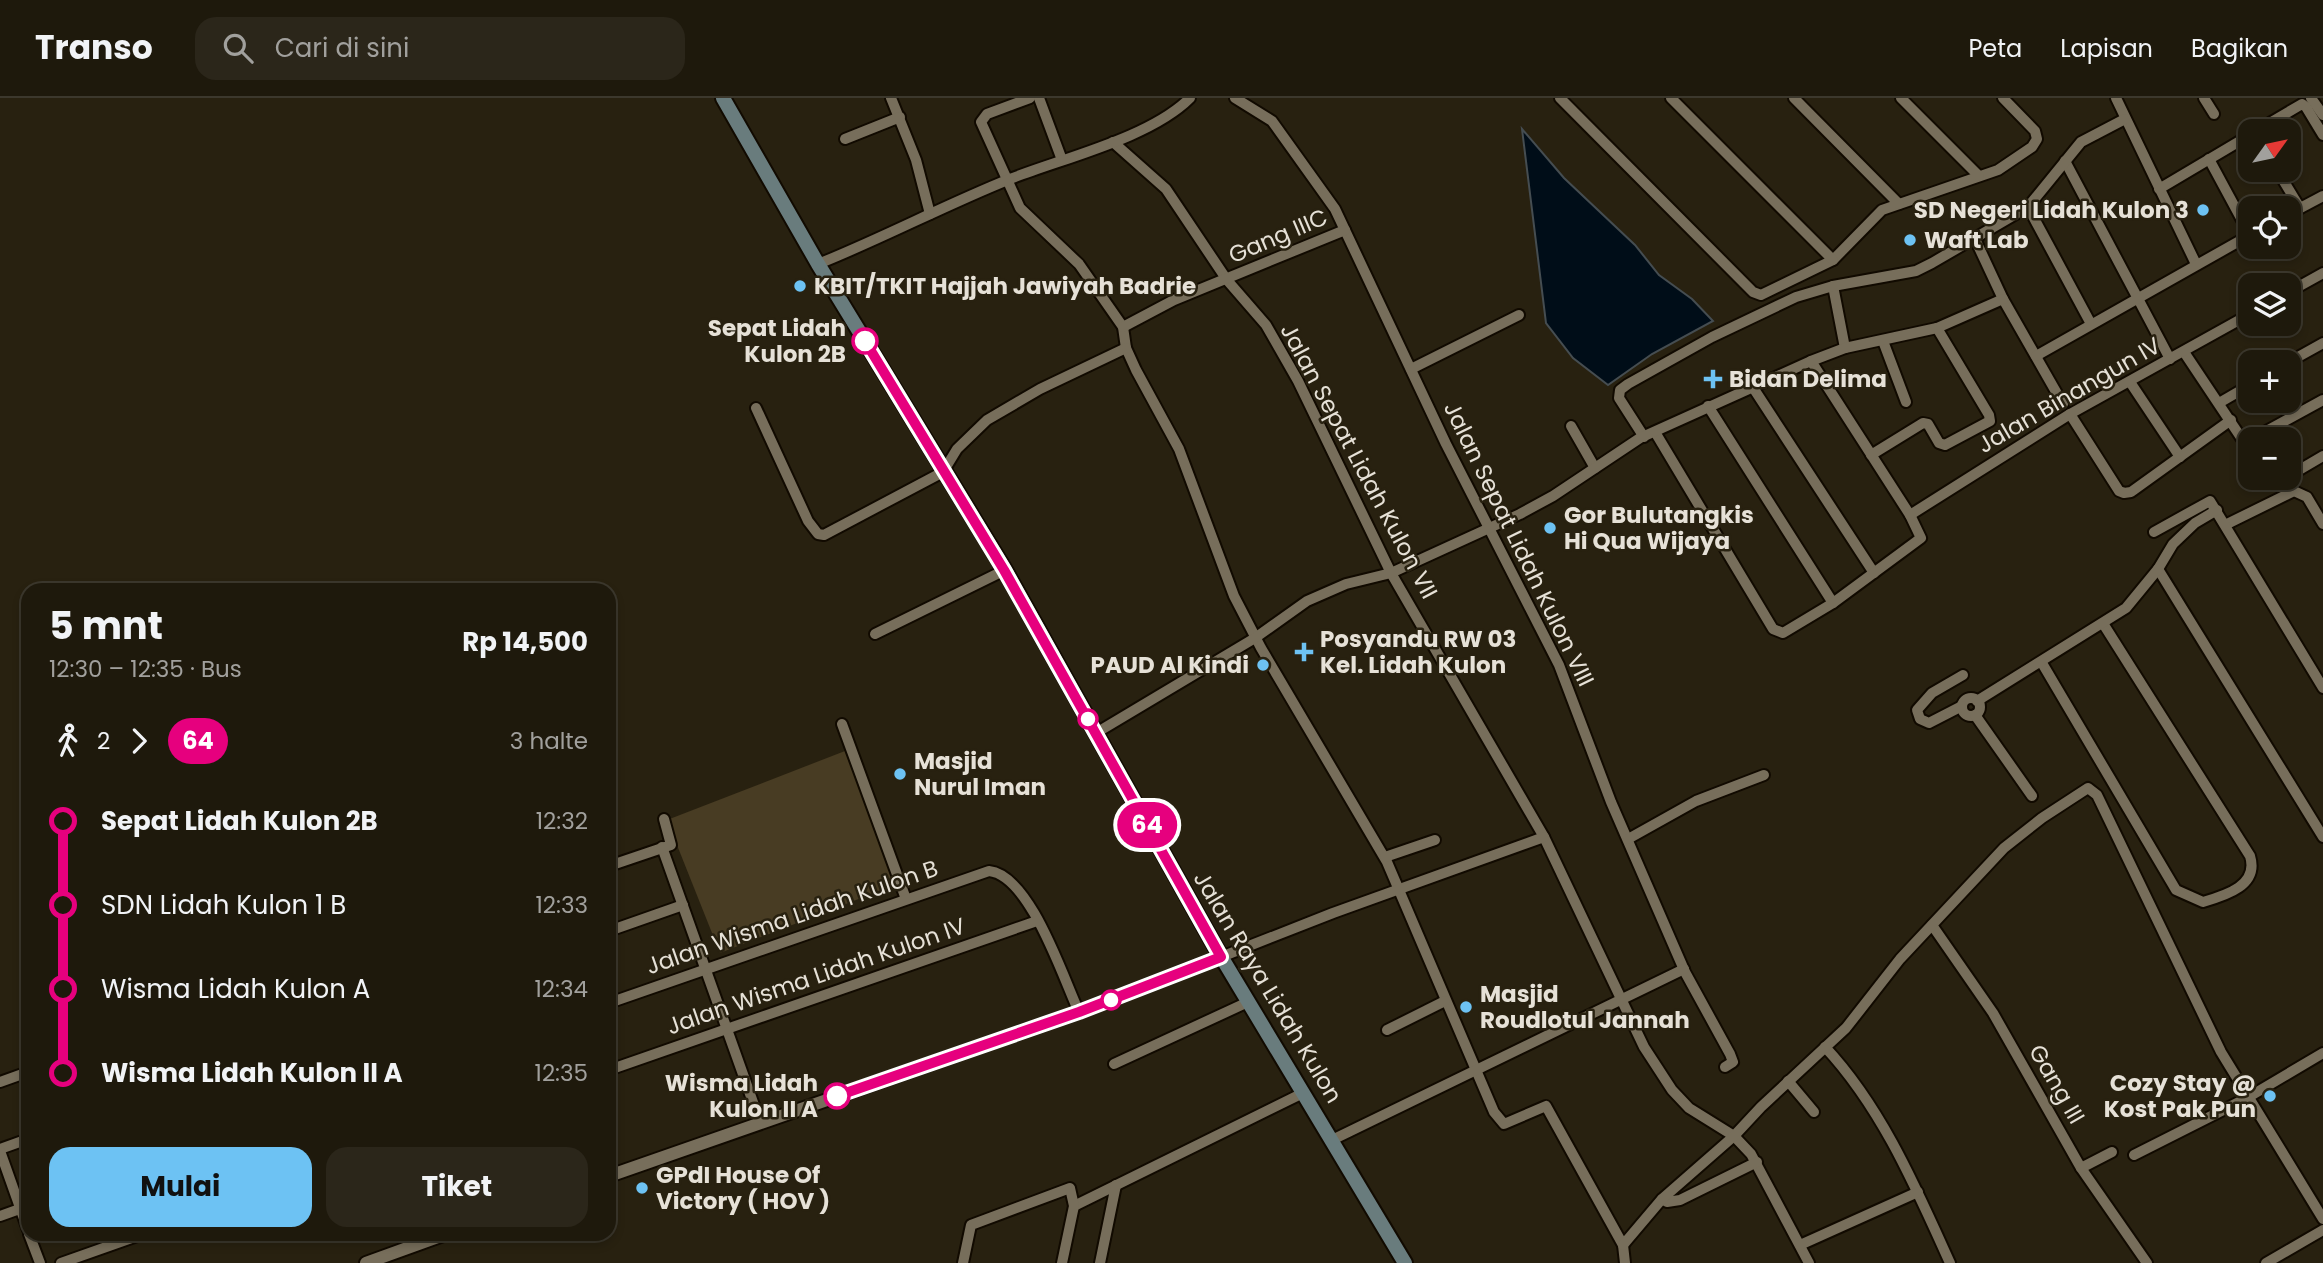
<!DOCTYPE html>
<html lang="id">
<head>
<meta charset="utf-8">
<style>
  :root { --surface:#1e190c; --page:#2b261a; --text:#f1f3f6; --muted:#a1a09d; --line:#3c382d; --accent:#6dc2f3 }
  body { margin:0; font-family:Poppins,sans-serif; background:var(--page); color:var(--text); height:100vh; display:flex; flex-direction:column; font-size:26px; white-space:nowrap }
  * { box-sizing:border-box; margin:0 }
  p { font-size:23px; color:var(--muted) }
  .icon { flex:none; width:38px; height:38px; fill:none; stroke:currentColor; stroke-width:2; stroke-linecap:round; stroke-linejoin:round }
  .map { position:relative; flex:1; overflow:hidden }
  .details { position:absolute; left:21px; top:485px; width:595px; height:658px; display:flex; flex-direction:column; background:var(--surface); border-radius:21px; box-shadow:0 4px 10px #0003,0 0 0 2px var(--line) }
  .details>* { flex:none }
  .badge { padding:0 14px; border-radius:23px; font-size:24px; line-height:46px }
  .needle { width:46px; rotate:57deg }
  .buttons { position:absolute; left:2238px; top:21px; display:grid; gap:14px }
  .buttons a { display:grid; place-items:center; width:63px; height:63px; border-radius:14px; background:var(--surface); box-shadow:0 4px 10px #0003,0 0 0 2px var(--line); font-size:35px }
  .map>.badge { position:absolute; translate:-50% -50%; box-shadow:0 0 0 4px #fff }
  .legs { display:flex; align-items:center; gap:10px; height:77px; padding:0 28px; font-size:23px }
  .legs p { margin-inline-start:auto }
  .overview { display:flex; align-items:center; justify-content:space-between; height:119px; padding:0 28px }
  h1 { font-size:38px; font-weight:700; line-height:52px }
  .button { display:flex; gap:14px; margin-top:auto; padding:14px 28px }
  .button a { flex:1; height:80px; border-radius:21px; background:var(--accent); color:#111; font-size:28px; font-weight:700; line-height:80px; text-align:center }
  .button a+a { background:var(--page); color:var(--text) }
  ul { padding:0 28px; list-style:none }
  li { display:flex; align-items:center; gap:24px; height:84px; font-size:26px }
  li i { display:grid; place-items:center; width:10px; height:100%; margin:0 9px; background:currentColor }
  li i::after { content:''; width:18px; height:18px; margin:-9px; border:5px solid; border-radius:50%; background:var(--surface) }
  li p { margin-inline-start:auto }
  li:first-child i { background:linear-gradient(#0000 50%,currentColor 0) }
  li:last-child i { background:linear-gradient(currentColor 50%,#0000 0) }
  header { display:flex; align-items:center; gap:42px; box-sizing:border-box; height:98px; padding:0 35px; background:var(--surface); border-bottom:2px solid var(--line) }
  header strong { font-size:33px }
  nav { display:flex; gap:38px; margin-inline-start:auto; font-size:24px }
  .search { width:490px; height:63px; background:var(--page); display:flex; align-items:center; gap:18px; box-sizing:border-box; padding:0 24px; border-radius:21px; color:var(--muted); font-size:26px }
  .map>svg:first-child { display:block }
  .green { fill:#483c23 }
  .water { fill:#000d18; stroke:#454d51; stroke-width:2 }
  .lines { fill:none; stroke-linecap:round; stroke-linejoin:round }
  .minor-casing { stroke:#110a00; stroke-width:14 }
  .tertiary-casing { stroke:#110a00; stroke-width:16 }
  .secondary-casing { stroke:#110a00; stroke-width:18 }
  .minor { stroke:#776e5b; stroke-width:10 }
  .tertiary { stroke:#776e5b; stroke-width:12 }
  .secondary { stroke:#697c7d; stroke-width:14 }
  .line-1-casing { stroke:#fff; stroke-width:16 }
  .line-1 { stroke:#e6007e; stroke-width:10 }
  .poi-dot { fill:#6dc2f3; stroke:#282110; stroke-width:2.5 }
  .stop-1-dot { fill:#fff; stroke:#e6007e; stroke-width:3.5 }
  .labels { text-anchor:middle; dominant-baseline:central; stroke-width:5; stroke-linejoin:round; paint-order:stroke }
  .poi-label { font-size:23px; font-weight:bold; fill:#e6e1d7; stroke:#282110; text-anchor:start }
  .street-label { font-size:23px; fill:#e6e1d7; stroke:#282110 }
  .stop-label { font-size:23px; font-weight:bold; fill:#e6e1d7; stroke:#282110; text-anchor:end }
</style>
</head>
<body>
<header>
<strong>Transo</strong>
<div class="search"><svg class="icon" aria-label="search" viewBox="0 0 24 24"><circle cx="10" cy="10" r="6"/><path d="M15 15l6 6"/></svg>Cari di sini</div>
<nav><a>Peta</a><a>Lapisan</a><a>Bagikan</a></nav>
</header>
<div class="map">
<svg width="2323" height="1165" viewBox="0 0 2323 1165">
  <rect width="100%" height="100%" fill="#282110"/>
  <!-- green -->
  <polygon class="green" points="845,653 897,786 720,855 667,722"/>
  <!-- water -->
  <polygon class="water" points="1522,31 1564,80 1635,147 1659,177 1692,201 1713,223 1652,256 1608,287 1573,260 1546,225"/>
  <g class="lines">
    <!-- minor casing -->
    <g class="minor-casing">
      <g id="minor">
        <polyline points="891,0 916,62 930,116"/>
        <polyline points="1030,0 987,16 981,24 1020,110 1079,166 1123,229 1126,250 1136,272 1179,351 1234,498 1261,550 1387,764 1494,1014 1504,1026 1546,1008 1623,1147 1625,1165"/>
        <polyline points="1039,0 1062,62"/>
        <polyline points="1235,0 1272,23 1335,111 1446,346 1559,567 1611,704 1685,874 1730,956 1733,964 1725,969"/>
        <polyline points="1560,0 1753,194 1761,197 1833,162 1882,112 1998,72 2032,49 2037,41 2035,33 2003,0"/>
        <polyline points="1671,0 1833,162"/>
        <polyline points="1794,0 1899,106"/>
        <polyline points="1901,0 1979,78"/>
        <polyline points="2116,0 2196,166"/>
        <polyline points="2204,0 2214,16"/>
        <polyline points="2311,0 2323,17"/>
        <polyline points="2256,33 2302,6 2306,9 2323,37"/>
        <polyline points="845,41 900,19"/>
        <polyline points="1113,44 1166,91 1227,182 1266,227 1298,283 1391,475 1544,739 1644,949 1672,992 1689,1010 1734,1038 1751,1056 1809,1165"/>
        <polyline points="2209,61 2250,137"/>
        <polyline points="2065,63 2170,261"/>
        <polyline points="2277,72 2300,110"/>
        <polyline points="2159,91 2250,37"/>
        <polyline points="2028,109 2091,226"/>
        <polyline points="2289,116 2323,98"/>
        <polyline points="1975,141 2003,201 2063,306"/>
        <path d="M818,166c65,-26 127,-59 192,-85 53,-21 140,-41 180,-81"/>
        <polyline points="1833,188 1845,250"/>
        <polyline points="2289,194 2323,175"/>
        <polyline points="1123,229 1174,202 1345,132"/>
        <polyline points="1883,243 1906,304"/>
        <polyline points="2184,254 2250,353"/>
        <polyline points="2036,258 2250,137"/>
        <polyline points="2289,264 2323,245"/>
        <polyline points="1411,271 1519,217"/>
        <polyline points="2130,284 2180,359"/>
        <polyline points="1752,288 1874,475"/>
        <polyline points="2219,305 2250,287"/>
        <polyline points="1708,308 1833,505"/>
        <polyline points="756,310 808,423 818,436 824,437 943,374 957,351 987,322 1040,291 1126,250"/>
        <polyline points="2070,316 2119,393 2124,395 2131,394 2231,322"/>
        <polyline points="1571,328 1595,370"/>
        <polyline points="1655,334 1773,531 1783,535 1833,505 1921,440 1910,417 1811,263"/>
        <polyline points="1644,339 1619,300 1620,292 1628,286 1712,239 1796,199 1833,188 1916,173 1932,165 2028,109 2081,44 2125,21"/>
        <polyline points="2252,341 2323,302"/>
        <polyline points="1871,357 1923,325 1928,326 1939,345 1945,347 1990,323 1989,317 1937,230"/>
        <polyline points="2289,378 2323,358"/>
        <polyline points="2268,380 2274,385 2285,380"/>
        <polyline points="1910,417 2070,316 2250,216"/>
        <polyline points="2227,426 2294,393 2307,399 2323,426"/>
        <polyline points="2154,434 2210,403 2323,590"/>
        <polyline points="2158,471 2323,739"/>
        <polyline points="875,536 1005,472"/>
        <path d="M2042,565l134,227 27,12c24,-7 56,-17 47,-46l-146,-231"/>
        <circle cx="1971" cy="609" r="9"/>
        <polyline points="1977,603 2126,510 2158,471 2173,446 2195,425 2217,412"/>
        <polyline points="1962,608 1929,625 1920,621 1917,612 1932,595 1963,577"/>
        <polyline points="1975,617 2032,698"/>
        <polyline points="842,626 906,801"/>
        <polyline points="1096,635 1255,540 1307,503 1346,486 1391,475 1520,416 1553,398 1640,340 1811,263 1845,250 1937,230 2003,201"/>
        <polyline points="1628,741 1696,703 1764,677"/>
        <polyline points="662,749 760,1024"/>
        <polyline points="1385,759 1435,742"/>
        <polyline points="609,768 671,747 664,721"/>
        <polyline points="1932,827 1993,915 2081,1070 2147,1165"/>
        <polyline points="609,833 683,807"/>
        <polyline points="1221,859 1333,815 1544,739"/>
        <path d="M609,905l380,-132c41,4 74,107 90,141"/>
        <polyline points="1387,932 1445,903"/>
        <path d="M1825,949c57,61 91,141 125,216"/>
        <polyline points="1114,966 1248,904"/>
        <polyline points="609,972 1037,823"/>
        <polyline points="1788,983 1814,1014"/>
        <polyline points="0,984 28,974"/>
        <polyline points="1332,1042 1684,871"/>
        <polyline points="0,1051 28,1041"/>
        <polyline points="0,1053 28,1132"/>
        <polyline points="2134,1057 2247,1000 2323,955"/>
        <polyline points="2081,1070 2112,1054"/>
        <polyline points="1662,1101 1667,1104 1680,1102 1757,1064"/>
        <polyline points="1074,1108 1303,995"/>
        <polyline points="0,1118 28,1108"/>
        <polyline points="29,1136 40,1165"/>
        <polyline points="1623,1147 1662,1101 1734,1038 1761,1009 1846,930 1900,861 2004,750 2042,720 2088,690 2097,697 2221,954 2323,1121"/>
        <polyline points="1800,1147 1918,1094"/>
        <polyline points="61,1165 143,1136"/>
        <polyline points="963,1165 971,1127 1070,1090 1074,1108 1062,1165"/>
        <polyline points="1100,1165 1116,1087"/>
        <polyline points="2266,1165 2323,1132"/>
      </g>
    </g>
    <!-- tertiary casing -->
    <g class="tertiary-casing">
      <g id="tertiary">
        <polyline points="609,1078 1079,914 1221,859"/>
        <polyline points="366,1165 446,1136"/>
      </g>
    </g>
    <!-- secondary casing -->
    <g class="secondary-casing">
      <polyline id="secondary" points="723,0 818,166 1005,472 1216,850 1405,1165"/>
    </g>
    <!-- minor -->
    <use href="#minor" class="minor"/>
    <!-- tertiary -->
    <use href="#tertiary" class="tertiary"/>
    <!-- secondary -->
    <use href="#secondary" class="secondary"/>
  </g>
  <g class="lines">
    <!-- line-1 casing -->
    <g class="line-1-casing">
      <polyline id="line-1" points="837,998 1079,914 1221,859 1004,472 865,243"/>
    </g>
    <!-- line-1 -->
    <use href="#line-1" class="line-1"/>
  </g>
  <!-- markers -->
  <g class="poi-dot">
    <circle cx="2203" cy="112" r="7"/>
    <circle cx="1910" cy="142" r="7"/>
    <circle cx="800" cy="188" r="7"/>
    <path d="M1709.5 270.5h7v7h7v7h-7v7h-7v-7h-7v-7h7z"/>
    <circle cx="1550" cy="430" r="7"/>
    <path d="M1300.5 543.5h7v7h7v7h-7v7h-7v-7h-7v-7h7z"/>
    <circle cx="1263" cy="567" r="7"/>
    <circle cx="900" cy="676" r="7"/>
    <circle cx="1466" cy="909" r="7"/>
    <circle cx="2270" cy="998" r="7"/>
    <circle cx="642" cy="1090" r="7"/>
  </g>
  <g class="stop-1-dot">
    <circle cx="865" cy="243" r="12"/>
    <circle cx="1088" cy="621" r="9"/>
    <circle cx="1111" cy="902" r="9"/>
    <circle cx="837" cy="998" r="12"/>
  </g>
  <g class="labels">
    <!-- poi labels -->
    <g class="poi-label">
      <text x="2189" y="112" text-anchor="end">SD Negeri Lidah Kulon 3</text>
      <text x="1924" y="142">Waft Lab</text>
      <text x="814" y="188">KBIT/TKIT Hajjah Jawiyah Badrie</text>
      <text x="1729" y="281">Bidan Delima</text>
      <text x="1564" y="417">Gor Bulutangkis<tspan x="1564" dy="26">Hi Qua Wijaya</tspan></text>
      <text x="1320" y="541">Posyandu RW 03<tspan x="1320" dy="26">Kel. Lidah Kulon</tspan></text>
      <text x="1249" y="567" text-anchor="end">PAUD Al Kindi</text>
      <text x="914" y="663">Masjid<tspan x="914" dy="26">Nurul Iman</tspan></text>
      <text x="1480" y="896">Masjid<tspan x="1480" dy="26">Roudlotul Jannah</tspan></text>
      <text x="2256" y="985" text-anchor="end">Cozy Stay @<tspan x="2256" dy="26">Kost Pak Pun</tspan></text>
      <text x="656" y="1077">GPdI House Of<tspan x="656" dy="26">Victory ( HOV )</tspan></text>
    </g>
    <!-- street labels -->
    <g class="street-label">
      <text transform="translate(1278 138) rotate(-23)">Gang IIIC</text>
      <text transform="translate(2069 297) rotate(-30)">Jalan Binangun IV</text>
      <text transform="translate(1359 363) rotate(62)">Jalan Sepat Lidah Kulon VII</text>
      <text transform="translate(1519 446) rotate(64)">Jalan Sepat Lidah Kulon VIII</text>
      <text transform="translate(792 819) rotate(-19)">Jalan Wisma Lidah Kulon B</text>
      <text transform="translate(816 878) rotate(-19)">Jalan Wisma Lidah Kulon IV</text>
      <text transform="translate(1268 889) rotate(59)">Jalan Raya Lidah Kulon</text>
      <text transform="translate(2057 986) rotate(60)">Gang III</text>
    </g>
    <!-- stop labels -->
    <g class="stop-label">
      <text x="846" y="230">Sepat Lidah<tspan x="846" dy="26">Kulon 2B</tspan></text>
      <text x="818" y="985">Wisma Lidah<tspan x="818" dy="26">Kulon II A</tspan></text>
    </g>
  </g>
</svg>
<div class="buttons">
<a><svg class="needle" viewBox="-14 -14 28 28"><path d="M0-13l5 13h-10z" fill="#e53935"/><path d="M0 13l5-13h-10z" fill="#a1a09d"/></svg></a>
<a><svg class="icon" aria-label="locate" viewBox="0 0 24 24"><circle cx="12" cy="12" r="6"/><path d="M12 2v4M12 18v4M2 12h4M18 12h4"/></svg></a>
<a><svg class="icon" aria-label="layers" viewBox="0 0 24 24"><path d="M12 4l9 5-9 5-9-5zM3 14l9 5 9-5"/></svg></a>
<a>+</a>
<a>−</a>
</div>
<b class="badge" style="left:1147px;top:727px;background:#e6007e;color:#fff">64</b>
<section class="details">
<div class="overview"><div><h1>5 mnt</h1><p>12:30 – 12:35 · Bus</p></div><b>Rp 14,500</b></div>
<div class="legs"><svg class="icon" aria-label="walk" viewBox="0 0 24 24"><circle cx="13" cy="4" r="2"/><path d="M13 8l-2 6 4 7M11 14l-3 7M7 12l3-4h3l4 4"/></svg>2<svg class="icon" aria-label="forward" viewBox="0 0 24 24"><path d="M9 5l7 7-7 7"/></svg><b class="badge" style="background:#e6007e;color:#fff">64</b><p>3 halte</p></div>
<ul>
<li><i style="color:#e6007e"></i><b>Sepat Lidah Kulon 2B</b><p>12:32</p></li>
<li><i style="color:#e6007e"></i><span>SDN Lidah Kulon 1 B</span><p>12:33</p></li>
<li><i style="color:#e6007e"></i><span>Wisma Lidah Kulon A</span><p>12:34</p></li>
<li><i style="color:#e6007e"></i><b>Wisma Lidah Kulon II A</b><p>12:35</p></li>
</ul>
<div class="button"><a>Mulai</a><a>Tiket</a></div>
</section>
</div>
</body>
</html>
